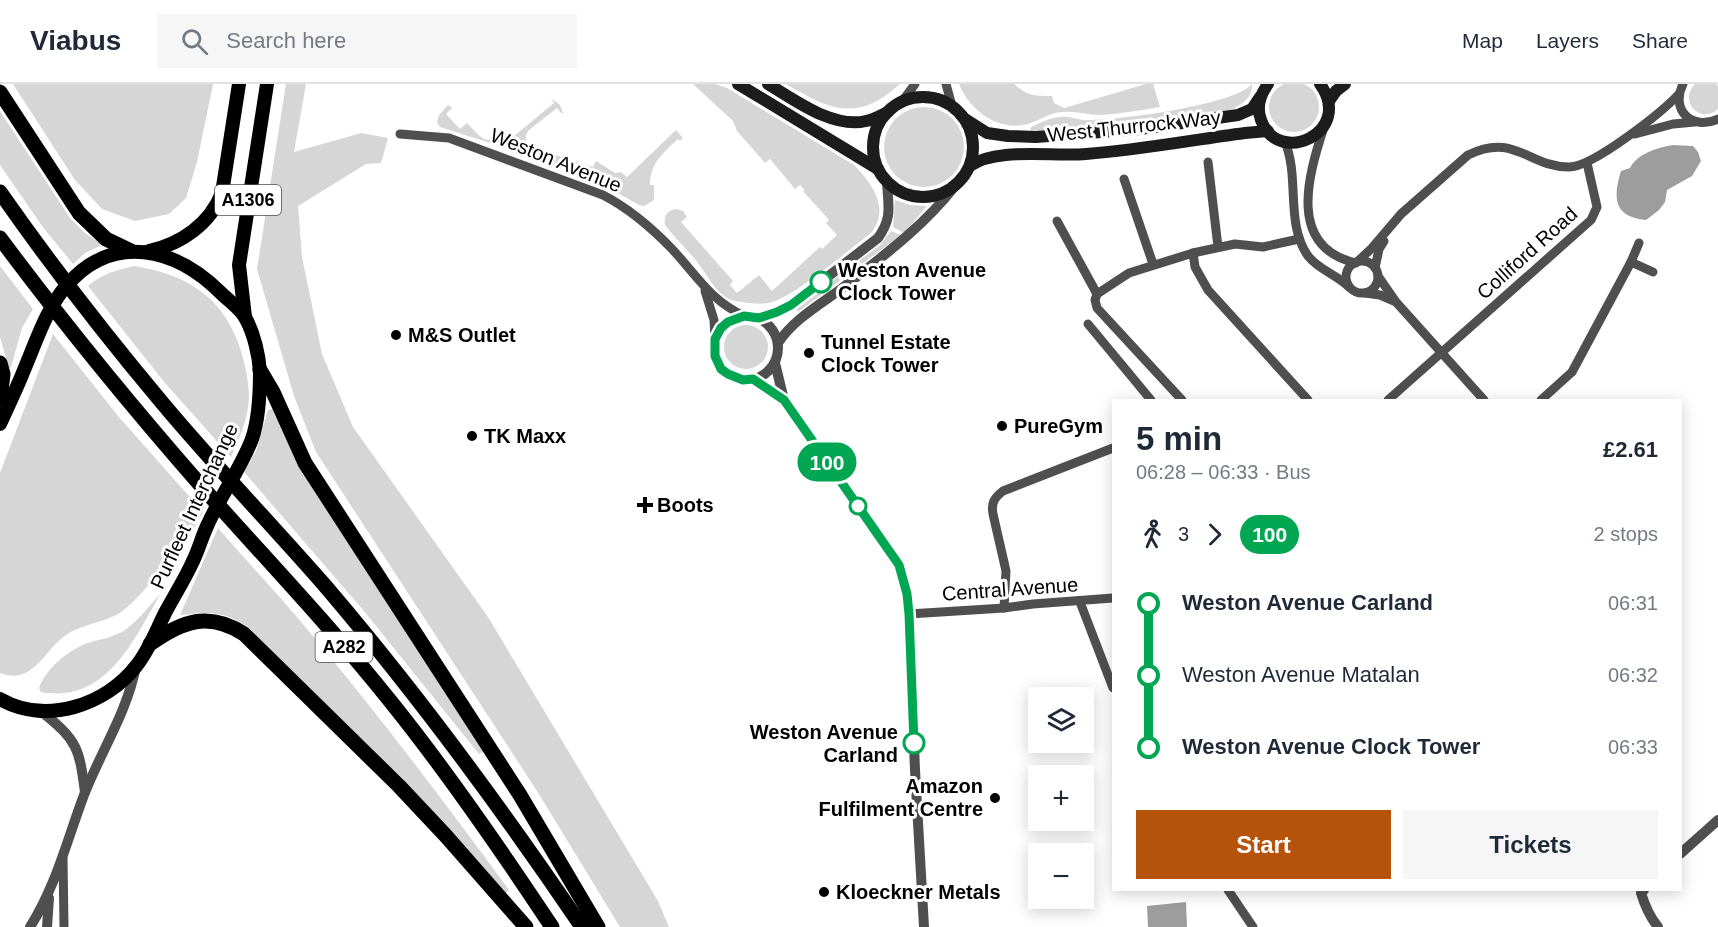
<!DOCTYPE html>
<html lang="en">
<head>
<meta charset="utf-8">
<style>
  :root { --surface:#fff; --page:#f6f6f7; --text:#1f2937; --muted:#747a83; --line:#e0e1e3; --accent:#b45309 }
  body { margin:0; font-family:Arial,sans-serif; background:var(--page); color:var(--text); height:100vh; display:flex; flex-direction:column; font-size:22px; white-space:nowrap }
  * { box-sizing:border-box; margin:0 }
  p { font-size:20px; color:var(--muted) }
  .icon { flex:none; width:33px; height:33px; fill:none; stroke:currentColor; stroke-width:2; stroke-linecap:round; stroke-linejoin:round }
  .map { position:relative; flex:1; overflow:hidden }
  .panel { position:absolute; left:1112px; top:315px; width:570px; height:492px; display:flex; flex-direction:column; background:var(--surface); border-radius:0px; box-shadow:0 3px 15px #0003 }
  .panel>* { flex:none }
  .badge { padding:0 12px; border-radius:20px; font-size:21px; line-height:39px }
  .tools { position:absolute; left:1028px; top:603px; display:grid; gap:12px }
  .tools a { display:grid; place-items:center; width:66px; height:66px; border-radius:0px; background:var(--surface); box-shadow:0 3px 15px #0003; font-size:30px }
  .map>.badge { position:absolute; translate:-50% -50%; box-shadow:0 0 0 3px #fff }
  .legs { display:flex; align-items:center; gap:9px; height:66px; padding:0 24px; font-size:20px }
  .legs p { margin-inline-start:auto }
  .headline { display:flex; align-items:center; justify-content:space-between; height:102px; padding:0 24px }
  h1 { font-size:33px; font-weight:800; line-height:45px }
  .cta { display:flex; gap:12px; margin-top:auto; padding:12px 24px }
  .cta a { flex:1; height:69px; border-radius:0px; background:var(--accent); color:#fff; font-size:24px; font-weight:800; line-height:69px; text-align:center }
  .cta a+a { background:var(--page); color:var(--text) }
  ul { padding:0 24px; list-style:none }
  li { display:flex; align-items:center; gap:21px; height:72px; font-size:22px }
  li i { display:grid; place-items:center; width:9px; height:100%; margin:0 8px; background:currentColor }
  li i::after { content:''; width:15px; height:15px; margin:-8px; border:4px solid; border-radius:50%; background:var(--surface) }
  li p { margin-inline-start:auto }
  li:first-child i { background:linear-gradient(#0000 50%,currentColor 0) }
  li:last-child i { background:linear-gradient(currentColor 50%,#0000 0) }
  header { display:flex; align-items:center; gap:36px; box-sizing:border-box; height:84px; padding:0 30px; background:var(--surface); border-bottom:2px solid var(--line) }
  header strong { font-size:28px }
  nav { display:flex; gap:33px; margin-inline-start:auto; font-size:21px }
  .search { width:420px; height:54px; background:var(--page); display:flex; align-items:center; gap:15px; box-sizing:border-box; padding:0 21px; border-radius:0px; color:var(--muted); font-size:22px }
  .map>svg:first-child { display:block }
  .green { fill:#d6d6d6 }
  .water { fill:#9d9d9d }
  .lines { fill:none; stroke-linecap:round; stroke-linejoin:round }
  .minor { stroke:#4f4f4f; stroke-width:9 }
  .tertiary { stroke:#4f4f4f; stroke-width:10 }
  .secondary { stroke:#1c1c1c; stroke-width:12 }
  .primary { stroke:#000; stroke-width:14 }
  .trunk { stroke:#000; stroke-width:15 }
  .line-1-casing { stroke:#fff; stroke-width:14 }
  .line-1 { stroke:#00a651; stroke-width:9 }
  .stop-1-dot { fill:#fff; stroke:#00a651; stroke-width:3 }
  .poi-dot { fill:#000; stroke:#fff; stroke-width:2 }
  .labels { text-anchor:middle; dominant-baseline:central; stroke-width:6; stroke-linejoin:round; paint-order:stroke }
  .shield { fill:#fff; stroke:#4c4c4c; stroke-width:1.5 }
  .shield-label { font-size:18px; font-weight:bold; fill:#000 }
  .street-label { font-size:20px; fill:#000; stroke:#fff }
  .stop-label { font-size:20px; font-weight:bold; fill:#000; stroke:#fff; text-anchor:start }
  .poi-label { font-size:20px; font-weight:bold; fill:#000; stroke:#fff; text-anchor:start }
</style>
</head>
<body>
<header>
<strong>Viabus</strong>
<div class="search"><svg class="icon" aria-label="search" viewBox="0 0 24 24"><circle cx="10" cy="10" r="6"/><path d="M15 15l6 6"/></svg>Search here</div>
<nav><a>Map</a><a>Layers</a><a>Share</a></nav>
</header>
<div class="map">
<svg width="1718" height="843" viewBox="0 0 1718 843">
  <rect width="100%" height="100%" fill="#fff"/>
  <!-- green -->
  <g class="green">
    <circle cx="1294" cy="23" r="25"/>
    <polygon points="13,0 213,0 197,78 186,114 169,130 135,137 102,125 75,96"/>
    <polygon points="286,0 306,0 294,68 361,49 388,54 381,79 366,80 298,122 302,173 322,270 353,343 488,533 658,817 669,843 620,843 537,707 316,368 294,312 257,185"/>
    <path d="M693,0h22l12,4 127,77c19,19 37,45 16,69 -23,17 -78,65 -102,69 -9,2 -33,-1 -41,-5 -12,-7 -18,-20 -26,-31 -11,-15 -25,-27 -36,-42 -2,-12 7,-19 18,-14l4,6 -6,5 52,59 -3,4 7,8 22,-18 13,16 48,-44 2,2 15,-14 -11,-12 3,-3 -26,-29 2,-1 -5,-5 -5,4 -25,-30 -5,4 -28,-32 -4,-10z"/>
    <path d="M786,0h114c-43,39 -70,26 -114,0z"/>
    <path d="M959,0h55c13,12 21,12 38,12l2,7 10,5 82,-24h7l7,23c-20,3 -40,7 -60,8 -12,0 -25,-4 -37,-3 -12,0 -23,8 -35,12 -29,8 -58,-13 -69,-40z"/>
    <path d="M1252,0c1,15 -13,23 -27,28l-98,13 -97,6 1,-4c9,-4 20,-10 31,-10 9,-1 18,4 27,3 30,0 146,-15 163,-36z"/>
    <path d="M1695,0h21l2,2v23c-18,16 -40,-8 -23,-25z"/>
    <path d="M551,14l9,7 3,8 -1,1 -5,-6 -28,22c-5,6 -4,11 1,17l63,20 3,-6 19,12 6,-1 6,5 49,-47 7,8 -3,3 -2,-2c-15,14 -28,24 -28,46h4v15l-10,6 -5,-1 -28,-16 -17,-8 -97,-36 -51,-16 -6,-2 -3,-5 2,-7 9,-10 4,3 -6,6 14,15 7,-6c10,10 17,22 31,15l5,7 51,-42z"/>
    <circle cx="924" cy="63" r="40"/>
    <polygon points="0,27 70,134 86,150 100,159 100,162 85,169 73,180 42,142 0,81"/>
    <polygon points="895,116 910,121 927,122 904,149 893,143"/>
    <polygon points="891,147 901,151 798,228 796,224 880,161"/>
    <polygon points="0,182 33,225 22,244 11,283 9,284 0,253"/>
    <path d="M134,182c59,9 96,37 110,96 4,17 7,35 3,51 -3,15 -10,30 -16,44l-66,-74 -77,-97c14,-12 28,-16 46,-20z"/>
    <circle cx="746" cy="263" r="22"/>
    <path d="M53,250l65,82 85,96c-18,33 -31,50 -58,77 -8,9 -17,19 -27,25 -16,9 -36,10 -52,21 -22,15 -33,51 -66,38v-200z"/>
    <polygon points="272,325 292,368 317,411 483,668 479,670 364,527 244,388 256,367 268,326"/>
    <path d="M218,444c26,30 53,59 79,89 74,88 144,180 212,273l-4,4 -131,-140 -124,-125c-27,-20 -39,-16 -70,-14z"/>
    <path d="M161,509c-27,46 -54,111 -120,99l-2,-4c7,-19 27,-36 46,-44 14,-5 28,-6 40,-14 14,-10 25,-25 36,-37z"/>
  </g>
  <!-- water -->
  <g class="water">
    <path d="M1673,61l20,1 5,6 3,9 -9,15 -25,14 -2,12 -6,8 -13,10c-33,-3 -33,-23 -25,-49l9,-3c7,-14 28,-21 43,-23z"/>
    <polygon points="1186,818 1187,843 1148,843 1147,822"/>
  </g>
  <g class="lines">
    <!-- minor -->
    <g class="minor">
      <polyline points="946,0 952,22"/>
      <path d="M1683,0c-13,26 9,47 35,35"/>
      <polyline points="901,19 915,0"/>
      <path d="M1324,43c-16,49 -37,120 32,136l16,-15 29,-34 67,-59c47,-23 60,12 101,12 24,0 92,-54 110,-73"/>
      <path d="M400,50l49,4 154,57c27,14 49,33 70,55 24,26 37,50 71,66"/>
      <polyline points="1635,50 1673,40 1695,38"/>
      <path d="M1285,58c15,36 0,81 23,114 11,14 29,19 41,31"/>
      <polyline points="1208,78 1218,163"/>
      <polyline points="1124,95 1153,180"/>
      <polyline points="1057,137 1097,210"/>
      <polyline points="1193,169 1195,183 1208,206 1308,316"/>
      <circle cx="1362" cy="193" r="16"/>
      <polyline points="1631,178 1639,159"/>
      <polyline points="1375,184 1379,165 1384,157"/>
      <polyline points="1378,192 1396,218 1484,316"/>
      <polyline points="705,207 714,236 715,256"/>
      <polyline points="1365,209 1380,211 1394,217"/>
      <polyline points="1088,240 1151,316"/>
      <polyline points="1182,316 1097,224 1095,216 1097,210 1129,189 1193,169 1235,160 1263,163 1299,155"/>
      <polyline points="1388,316 1591,136 1597,123 1587,79"/>
      <polyline points="1541,316 1572,288 1631,178 1653,188"/>
      <polyline points="1080,518 1113,604"/>
      <path d="M1004,524l2,-37 -13,-57c-2,-11 1,-16 10,-23l110,-43"/>
      <polyline points="909,530 1004,524 1033,520 1113,514"/>
      <polyline points="63,773 64,843"/>
      <polyline points="1228,806 1253,843"/>
    </g>
    <!-- tertiary -->
    <g class="tertiary">
      <circle cx="746" cy="264" r="32"/>
      <path d="M759,234l32,-13 87,-67c15,-21 10,-32 9,-57"/>
      <path d="M778,259c15,-23 41,-38 63,-54 41,-32 82,-62 114,-103"/>
      <polyline points="775,279 784,316"/>
      <polyline points="753,295 784,316 894,472 902,491 909,530 915,686 924,843"/>
      <path d="M42,628c36,29 37,36 43,80"/>
      <polyline points="1680,770 1718,736"/>
      <path d="M1644,806l-3,3c4,13 8,23 17,34"/>
      <path d="M30,843c26,-41 37,-87 54,-132 17,-44 43,-82 52,-129"/>
      <polyline points="47,843 49,814"/>
    </g>
    <!-- secondary -->
    <g class="secondary">
      <polyline points="738,0 878,85"/>
      <path d="M768,0c27,16 65,45 98,37 7,-1 15,-6 22,-9"/>
      <path d="M1268,0c-8,11 -12,23 -7,36 17,48 94,12 59,-36"/>
      <circle cx="923" cy="63" r="50"/>
      <polyline points="1329,17 1336,7 1345,0"/>
      <polyline points="965,35 987,49 1008,52 1036,53 1140,45 1238,31 1252,25 1260,13"/>
      <path d="M970,82c26,-19 82,-9 116,-12 53,-4 106,-14 159,-21l23,-2"/>
    </g>
    <!-- primary -->
    <g class="primary">
      <path d="M149,167c32,-7 61,-27 73,-58l17,-109"/>
      <polyline points="245,233 239,181 267,0"/>
      <path d="M0,340c8,-18 17,-36 24,-54 12,-28 22,-61 43,-85 46,-53 109,-37 154,8 8,8 20,16 25,26 8,15 13,36 14,53 0,21 -1,47 -8,67 -11,29 -31,56 -44,85 -6,12 -9,25 -15,37 -8,18 -19,35 -28,52 -9,18 -16,37 -28,52 -31,41 -92,60 -137,34"/>
    </g>
    <!-- trunk -->
    <g class="trunk">
      <polyline points="0,8 79,129 106,155 131,167"/>
      <path d="M0,108c51,73 106,144 164,213 52,62 109,121 163,183 92,108 175,221 255,339"/>
      <path d="M0,154c64,86 132,169 203,250 63,71 129,140 188,214 58,72 110,148 161,225"/>
      <polyline points="0,279 3,290 0,315"/>
      <polyline points="260,286 273,308 305,379 520,711 598,843"/>
      <path d="M150,560c32,-23 59,-33 94,-10l155,152 47,50 80,91"/>
    </g>
  </g>
  <g class="lines">
    <!-- line-1 casing -->
    <g class="line-1-casing">
      <polyline id="line-1" points="821,198 791,221 777,228 759,234 744,232 728,238 721,244 715,255 715,272 721,285 728,290 743,296 753,295 784,316 899,481 907,510 909,530 914,659"/>
    </g>
    <!-- line-1 -->
    <use href="#line-1" class="line-1"/>
  </g>
  <!-- markers -->
  <g class="stop-1-dot">
    <circle cx="821" cy="198" r="10"/>
    <circle cx="858" cy="422" r="8"/>
    <circle cx="914" cy="659" r="10"/>
  </g>
  <g class="poi-dot">
    <circle cx="396" cy="251" r="6"/>
    <circle cx="809" cy="269" r="6"/>
    <circle cx="1002" cy="342" r="6"/>
    <circle cx="472" cy="352" r="6"/>
    <path d="M642 412h6v6h6v6h-6v6h-6v-6h-6v-6h6z"/>
    <circle cx="995" cy="714" r="6"/>
    <circle cx="824" cy="808" r="6"/>
  </g>
  <g class="labels">
    <!-- shield labels -->
    <g class="shield">
      <rect x="215" y="101" width="66" height="30" rx="4.5"/>
      <rect x="315.5" y="548" width="57" height="30" rx="4.5"/>
    </g>
    <g class="shield-label">
      <text x="248" y="116">A1306</text>
      <text x="344" y="563">A282</text>
    </g>
    <!-- street labels -->
    <g class="street-label">
      <text transform="translate(1134 42) rotate(-6)">West Thurrock Way</text>
      <text transform="translate(556 76) rotate(22)">Weston Avenue</text>
      <text transform="translate(1527 169) rotate(-42)">Colliford Road</text>
      <text transform="translate(194 422) rotate(-65)">Purfleet Interchange</text>
      <text transform="translate(1010 505) rotate(-4)">Central Avenue</text>
    </g>
    <!-- stop labels -->
    <g class="stop-label">
      <text x="838" y="186">Weston Avenue<tspan x="838" dy="23">Clock Tower</tspan></text>
      <text x="898" y="648" text-anchor="end">Weston Avenue<tspan x="898" dy="23">Carland</tspan></text>
    </g>
    <!-- poi labels -->
    <g class="poi-label">
      <text x="408" y="251">M&amp;S Outlet</text>
      <text x="821" y="258">Tunnel Estate<tspan x="821" dy="23">Clock Tower</tspan></text>
      <text x="1014" y="342">PureGym</text>
      <text x="484" y="352">TK Maxx</text>
      <text x="657" y="421">Boots</text>
      <text x="983" y="702" text-anchor="end">Amazon<tspan x="983" dy="23">Fulfilment Centre</tspan></text>
      <text x="836" y="808">Kloeckner Metals</text>
    </g>
  </g>
</svg>
<div class="tools">
<a><svg class="icon" aria-label="layers" viewBox="0 0 24 24"><path d="M12 4l9 5-9 5-9-5zM3 14l9 5 9-5"/></svg></a>
<a>+</a>
<a>−</a>
</div>
<b class="badge" style="left:827px;top:378px;background:#00a651;color:#fff">100</b>
<section class="panel">
<div class="headline"><div><h1>5 min</h1><p>06:28 – 06:33 · Bus</p></div><b>£2.61</b></div>
<div class="legs"><svg class="icon" aria-label="walk" viewBox="0 0 24 24"><circle cx="13" cy="4" r="2"/><path d="M13 8l-2 6 4 7M11 14l-3 7M7 12l3-4h3l4 4"/></svg>3<svg class="icon" aria-label="forward" viewBox="0 0 24 24"><path d="M9 5l7 7-7 7"/></svg><b class="badge" style="background:#00a651;color:#fff">100</b><p>2 stops</p></div>
<ul>
<li><i style="color:#00a651"></i><b>Weston Avenue Carland</b><p>06:31</p></li>
<li><i style="color:#00a651"></i><span>Weston Avenue Matalan</span><p>06:32</p></li>
<li><i style="color:#00a651"></i><b>Weston Avenue Clock Tower</b><p>06:33</p></li>
</ul>
<div class="cta"><a>Start</a><a>Tickets</a></div>
</section>
</div>
</body>
</html>
